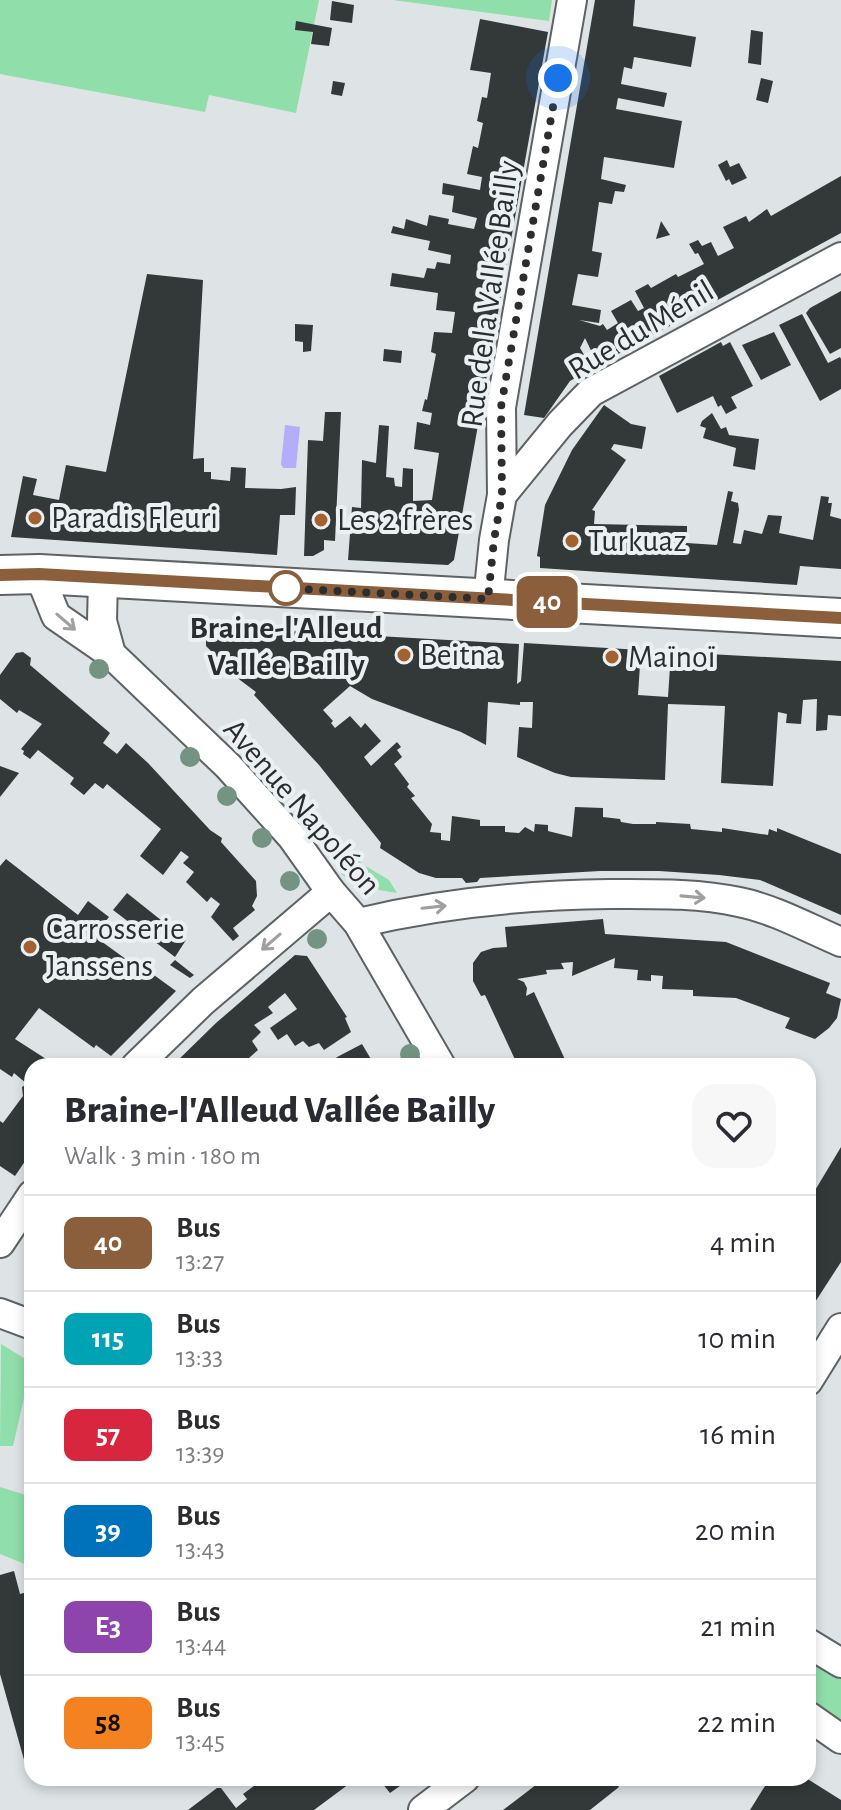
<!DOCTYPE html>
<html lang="en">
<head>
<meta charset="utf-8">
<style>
  :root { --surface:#fff; --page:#f7f7f7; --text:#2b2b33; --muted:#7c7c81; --line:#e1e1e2 }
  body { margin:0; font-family:"Alegreya Sans",sans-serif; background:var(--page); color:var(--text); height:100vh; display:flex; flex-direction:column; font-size:30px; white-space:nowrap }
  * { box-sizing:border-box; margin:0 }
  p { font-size:26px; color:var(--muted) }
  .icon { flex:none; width:44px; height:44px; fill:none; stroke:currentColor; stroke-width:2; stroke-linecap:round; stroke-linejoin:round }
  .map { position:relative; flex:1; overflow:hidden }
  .side { position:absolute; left:24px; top:1058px; width:792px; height:728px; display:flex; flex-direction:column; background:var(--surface); border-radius:24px; box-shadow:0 4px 12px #0003 }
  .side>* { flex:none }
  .badge { padding:0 16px; border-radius:12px; font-size:28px; line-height:52px }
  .you { position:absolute; width:40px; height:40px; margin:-20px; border:6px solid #fff; border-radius:50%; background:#1a73e8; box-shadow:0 0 0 12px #1a73e833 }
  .map>.badge { position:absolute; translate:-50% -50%; box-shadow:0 0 0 4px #fff }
  .round { display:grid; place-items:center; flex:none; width:84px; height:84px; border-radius:24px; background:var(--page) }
  .head { display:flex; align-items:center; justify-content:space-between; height:136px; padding:0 40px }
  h1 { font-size:38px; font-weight:800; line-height:60px }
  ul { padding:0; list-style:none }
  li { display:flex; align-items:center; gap:24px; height:96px; padding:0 40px; border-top:2px solid var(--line) }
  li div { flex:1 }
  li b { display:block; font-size:30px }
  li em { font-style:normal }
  li .badge { min-width:88px; font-weight:700; text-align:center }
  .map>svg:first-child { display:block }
  .green { fill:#90deaa }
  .water { fill:#b5adf9 }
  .building { fill:#333838 }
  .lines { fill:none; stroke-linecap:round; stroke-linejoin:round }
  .minor-casing { stroke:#5e6264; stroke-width:32 }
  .secondary-casing { stroke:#5e6264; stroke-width:42 }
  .minor { stroke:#fff; stroke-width:28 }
  .secondary { stroke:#fff; stroke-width:38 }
  .tree { fill:#739483 }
  .oneway { stroke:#a0a0a1 }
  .line-casing { stroke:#fff; stroke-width:18 }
  .line { stroke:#8b5e3c; stroke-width:12 }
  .walk { stroke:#2b2d2e; stroke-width:8; stroke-dasharray:0 14.4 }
  .poi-dot { fill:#a46130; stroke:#ebf0f2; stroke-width:3 }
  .stop-dot { fill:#fff; stroke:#8b5e3c; stroke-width:4 }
  .labels { text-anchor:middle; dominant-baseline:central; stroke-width:8; stroke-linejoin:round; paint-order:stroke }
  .street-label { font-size:32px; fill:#2b2d2e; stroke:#ebf0f2 }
  .poi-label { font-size:32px; fill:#2b2d2e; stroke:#ebf0f2; text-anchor:start }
  .stop-label { font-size:32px; font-weight:bold; fill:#2b2d2e; stroke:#ebf0f2 }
</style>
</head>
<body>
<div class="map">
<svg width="841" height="1810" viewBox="0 0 841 1810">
  <rect width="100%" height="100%" fill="#dee3e5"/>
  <!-- green -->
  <g class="green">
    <polygon points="0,0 319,0 296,113 209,95 205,112 0,74"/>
    <polygon points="393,0 552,0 549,21"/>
    <polygon points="351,850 362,864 389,880 397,893 361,887 341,874"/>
    <polygon points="1,1344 32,1363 13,1446 0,1446"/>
    <polygon points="0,1487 32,1497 32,1567 0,1554"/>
    <polygon points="808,1655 841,1674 841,1724 808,1702"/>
  </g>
  <!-- water -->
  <polygon class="water" points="285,425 300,427 296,468 283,468 281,464"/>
  <!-- building -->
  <g class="building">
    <polygon points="595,0 635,0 633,26 696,37 691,67 634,57 632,69 624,67 621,84 667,93 664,107 618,98 616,109 682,121 674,168 604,157 601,179 626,185 624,192 615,191 612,204 599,202 592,251 602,253 598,277 578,274 572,305 601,310 599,323 579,320 600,326 603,324 607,330 618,323 611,311 631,300 638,311 644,308 635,291 648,284 651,288 676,274 678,277 704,264 698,253 695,254 689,244 698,240 702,246 711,242 718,256 734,248 723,227 746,216 749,222 767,209 771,216 841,176 841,233 598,365 585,338 580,348 592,368 570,381 544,418 524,415"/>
    <polygon points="332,1 354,5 352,23 330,20"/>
    <polygon points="480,19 548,32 454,560 448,565 348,560 352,507 361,508 362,460 376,463 379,425 389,426 386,477 394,478 395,486 402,487 403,468 413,469 413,501 432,500 439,453 414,449 417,422 430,425 432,413 422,411 425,399 427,400 436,354 431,352 434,332 452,333 455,312 436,310 438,293 390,286 392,273 424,278 427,268 435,269 437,262 450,264 451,255 428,250 430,241 391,233 393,226 404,229 406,219 427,226 429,215 449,219 448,224 474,229 477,218 452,212 454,196 442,194 443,183 480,190 482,177 467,174 473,146 478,148 483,123 477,121 482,97 487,98 491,73 470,70"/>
    <polygon points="296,21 332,28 329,46 311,44 313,32 295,30"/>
    <polygon points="751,30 763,32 761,65 748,63"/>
    <polygon points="761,78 773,81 768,103 756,100"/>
    <polygon points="333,81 345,83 342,96 331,94"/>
    <polygon points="727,160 730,167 739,163 747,178 732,185 729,179 726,181 718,165"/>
    <polygon points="661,221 670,235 656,239"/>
    <polygon points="147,274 203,280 193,459 204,458 204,472 211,472 211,479 230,481 231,467 246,468 245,488 281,489 296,487 295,515 280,515 277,555 11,537 23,476 37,479 33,495 59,500 66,465 106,472"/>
    <polygon points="841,291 841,348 830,354 806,313 810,308"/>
    <polygon points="802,314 828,363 840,357 841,359 841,389 820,401 779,325"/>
    <polygon points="295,324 313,325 311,351 303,352 303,342 295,341"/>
    <polygon points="774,332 791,365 761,380 742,345"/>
    <polygon points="721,342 723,346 730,342 753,386 731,397 737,408 726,414 721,405 718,407 713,396 677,413 659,376"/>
    <polygon points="384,349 402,351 401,363 383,361"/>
    <polygon points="604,405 631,424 646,427 642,449 614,444 611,449 626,460 592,510 595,511 594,524 687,526 687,543 717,545 728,491 733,492 731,501 738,503 739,510 733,543 741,544 744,530 762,534 768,515 782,516 779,533 813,540 821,496 829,497 828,503 832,503 830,516 841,519 841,569 800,566 797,585 540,568 540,557 537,556 545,505 572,450"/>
    <polygon points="325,412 341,412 335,541 324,540 324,550 313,556 304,556 308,440 323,441"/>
    <polygon points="712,413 721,429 726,427 729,435 759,439 755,470 733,466 736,448 703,438 706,428 700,426 702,421"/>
    <polygon points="217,627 519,644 517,684 521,681 524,643 641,650 638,695 668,697 671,652 841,661 841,716 828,715 827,730 816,731 817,699 803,700 801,724 786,723 787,714 778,712 773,786 721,783 725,706 668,704 665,780 571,777 555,773 517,757 519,727 532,728 533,702 520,702 520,705 488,702 486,745 461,732 372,699 350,686 323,710 333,721 331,723 335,728 350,716 361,728 365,723 381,741 364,757 371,766 397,742 401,747 397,750 402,757 394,764 409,784 407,787 415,796 411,798 432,824 430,832 441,833 441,840 450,841 452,816 480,820 480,826 505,826 505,832 519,833 525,827 534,832 535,824 548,825 548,831 572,837 575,807 603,808 603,817 620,819 621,822 633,824 656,824 656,822 690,824 691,829 722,832 722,828 768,835 769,829 777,832 777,828 841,854 841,915 760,880 719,875 659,871 600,871 480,878 477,882 466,883 462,878 436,878 419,873 380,848 381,843 319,765 254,695 256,692 240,680 206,646 206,634"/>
    <polygon points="23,652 31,658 30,665 110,733 103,743 117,754 126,743 148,763 210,830 222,838 221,842 256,881 257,896 252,906 255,910 233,928 239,936 233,941 211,917 220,904 211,897 207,902 186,882 194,872 183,863 189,857 181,851 163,875 140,856 161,829 107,784 103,789 95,783 84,795 70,784 74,778 38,750 30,759 23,754 24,751 21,749 42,724 19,710 17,713 0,699 0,675 16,653"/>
    <polygon points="0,766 19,773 0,797"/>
    <polygon points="6,859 78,915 88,901 109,917 94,936 145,973 147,970 176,991 111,1056 96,1045 94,1048 39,1008 15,1039 57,1066 32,1066 32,1151 15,1176 0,1166 0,1121 3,1123 23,1096 22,1087 27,1084 14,1073 12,1077 0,1069 0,866"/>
    <polygon points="127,893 186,940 175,957 113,910"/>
    <polygon points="603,919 605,934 726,942 830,983 826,993 841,999 837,1018 829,1028 815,1039 785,1028 790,1018 736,998 693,996 693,990 662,989 663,976 651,975 651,981 637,980 638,970 614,968 615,958 572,976 573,962 561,963 564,969 546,970 547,974 517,979 524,982 527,988 526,996 534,992 568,1066 518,1066 485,995 481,996 473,981 473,963 481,952 493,948 507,947 505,927"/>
    <polygon points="295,955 307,956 347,1017 345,1018 351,1032 324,1050 319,1043 309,1047 303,1041 295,1046 287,1034 278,1040 270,1028 297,1009 285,993 268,1007 273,1013 254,1025 261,1032 252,1041 258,1050 240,1066 172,1066 216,1023"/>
    <polygon points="175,960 194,975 190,978 170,965"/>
    <polygon points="362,1044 375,1066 323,1066 339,1056"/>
    <polygon points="841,1147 841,1262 808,1313 808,1202"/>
    <polygon points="14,1571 20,1594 27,1592 32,1609 32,1772 28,1774 0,1674 0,1575"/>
    <polygon points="265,1778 357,1778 314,1810 188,1810 217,1788 221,1788 236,1808 247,1799 243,1794"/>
    <polygon points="378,1778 411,1778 390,1793"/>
    <polygon points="545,1778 612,1778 619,1787 590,1810 503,1810"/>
    <polygon points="647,1778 669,1778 669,1779 649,1785"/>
    <polygon points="770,1778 806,1778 841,1800 841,1810 750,1810"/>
  </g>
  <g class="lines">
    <!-- minor casing -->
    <g class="minor-casing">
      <g id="minor">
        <polyline points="502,495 560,424 591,392 841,257"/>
        <polyline points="39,574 56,616 111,654 228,766 292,837 331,892 358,923 441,1066"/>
        <polyline points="103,579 102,621 111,654"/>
        <polyline points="488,599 494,540 502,495 501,407 572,0"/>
        <path d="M358,923c83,-20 168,-28 253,-29 42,0 87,-1 128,8 35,7 69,26 102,40"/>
        <polyline points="136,1066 203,1001 331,892"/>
        <polyline points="0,1243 32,1195"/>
        <polyline points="0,1313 32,1325"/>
        <polyline points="808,1381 841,1328"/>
        <polyline points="808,1643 841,1663"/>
        <polyline points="808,1716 841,1739"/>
        <polyline points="423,1810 465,1778"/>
      </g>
    </g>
    <!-- secondary casing -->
    <g class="secondary-casing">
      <polyline id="secondary" points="0,575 39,574 841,618"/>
    </g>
    <!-- minor -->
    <use href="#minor" class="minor"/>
    <!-- secondary -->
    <use href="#secondary" class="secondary"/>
  </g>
  <!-- trees -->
  <g class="tree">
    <circle cx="99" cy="669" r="10"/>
    <circle cx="190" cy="757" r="10"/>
    <circle cx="227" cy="796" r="10"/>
    <circle cx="262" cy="838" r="10"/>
    <circle cx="290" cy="881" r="10"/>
    <circle cx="317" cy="939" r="10"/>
    <circle cx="410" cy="1054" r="10"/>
  </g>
  <!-- one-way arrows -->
  <defs><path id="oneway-shaft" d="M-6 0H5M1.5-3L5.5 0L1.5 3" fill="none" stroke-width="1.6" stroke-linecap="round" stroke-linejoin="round" transform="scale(2)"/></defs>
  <g class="oneway">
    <use href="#oneway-shaft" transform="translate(66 622) rotate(41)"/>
    <use href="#oneway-shaft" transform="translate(693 897) rotate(5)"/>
    <use href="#oneway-shaft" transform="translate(434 907) rotate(-6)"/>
    <use href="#oneway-shaft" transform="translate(271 942) rotate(139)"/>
  </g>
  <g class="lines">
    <!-- line casing -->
    <g class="line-casing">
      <polyline id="line" points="0,575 39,574 841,618"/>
    </g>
    <!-- line -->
    <use href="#line" class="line"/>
    <!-- walk -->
    <polyline class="walk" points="286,588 283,588 488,599 494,540 502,495 501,407 558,78"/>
  </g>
  <!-- markers -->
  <g class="poi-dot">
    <circle cx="35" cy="518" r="8"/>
    <circle cx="321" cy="520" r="8"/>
    <circle cx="572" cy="541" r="8"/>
    <circle cx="404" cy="655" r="8"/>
    <circle cx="612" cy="657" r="8"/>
    <circle cx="30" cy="947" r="8"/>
  </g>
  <circle class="stop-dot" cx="286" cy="588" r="16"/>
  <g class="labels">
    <!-- street labels -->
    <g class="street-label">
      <text transform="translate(490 294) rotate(-82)">Rue de la Vallée Bailly</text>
      <text transform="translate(641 330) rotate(-31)">Rue du Ménil</text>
      <text transform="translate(302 807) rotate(49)">Avenue Napoléon</text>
    </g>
    <!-- poi labels -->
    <g class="poi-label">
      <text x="51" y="518">Paradis Fleuri</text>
      <text x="337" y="520">Les 2 frères</text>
      <text x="588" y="541">Turkuaz</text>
      <text x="420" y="655">Beitna</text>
      <text x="628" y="657">Maïnoï</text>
      <text x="46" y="929">Carrosserie<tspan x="46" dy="37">Janssens</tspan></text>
    </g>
    <!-- stop labels -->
    <g class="stop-label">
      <text x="286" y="628">Braine-l'Alleud<tspan x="286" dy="37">Vallée Bailly</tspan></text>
    </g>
  </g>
</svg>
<div class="you" style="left:558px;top:78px"></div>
<b class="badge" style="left:547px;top:602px;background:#8b5e3c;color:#fff">40</b>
<section class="side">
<div class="head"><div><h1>Braine-l'Alleud Vallée Bailly</h1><p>Walk · 3 min · 180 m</p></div><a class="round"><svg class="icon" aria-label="heart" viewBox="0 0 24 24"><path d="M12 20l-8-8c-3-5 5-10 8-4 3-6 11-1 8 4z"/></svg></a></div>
<ul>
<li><span class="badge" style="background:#8b5e3c;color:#fff">40</span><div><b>Bus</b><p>13:27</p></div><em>4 min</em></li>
<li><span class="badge" style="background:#00a3b4;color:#fff">115</span><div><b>Bus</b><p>13:33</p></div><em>10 min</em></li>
<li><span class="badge" style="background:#d7263d;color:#fff">57</span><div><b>Bus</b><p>13:39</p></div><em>16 min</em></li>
<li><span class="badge" style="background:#0072bc;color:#fff">39</span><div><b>Bus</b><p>13:43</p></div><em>20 min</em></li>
<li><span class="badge" style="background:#8e44ad;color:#fff">E3</span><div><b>Bus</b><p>13:44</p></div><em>21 min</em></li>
<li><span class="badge" style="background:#f58220;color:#111">58</span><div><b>Bus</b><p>13:45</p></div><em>22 min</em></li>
</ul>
</section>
</div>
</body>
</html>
